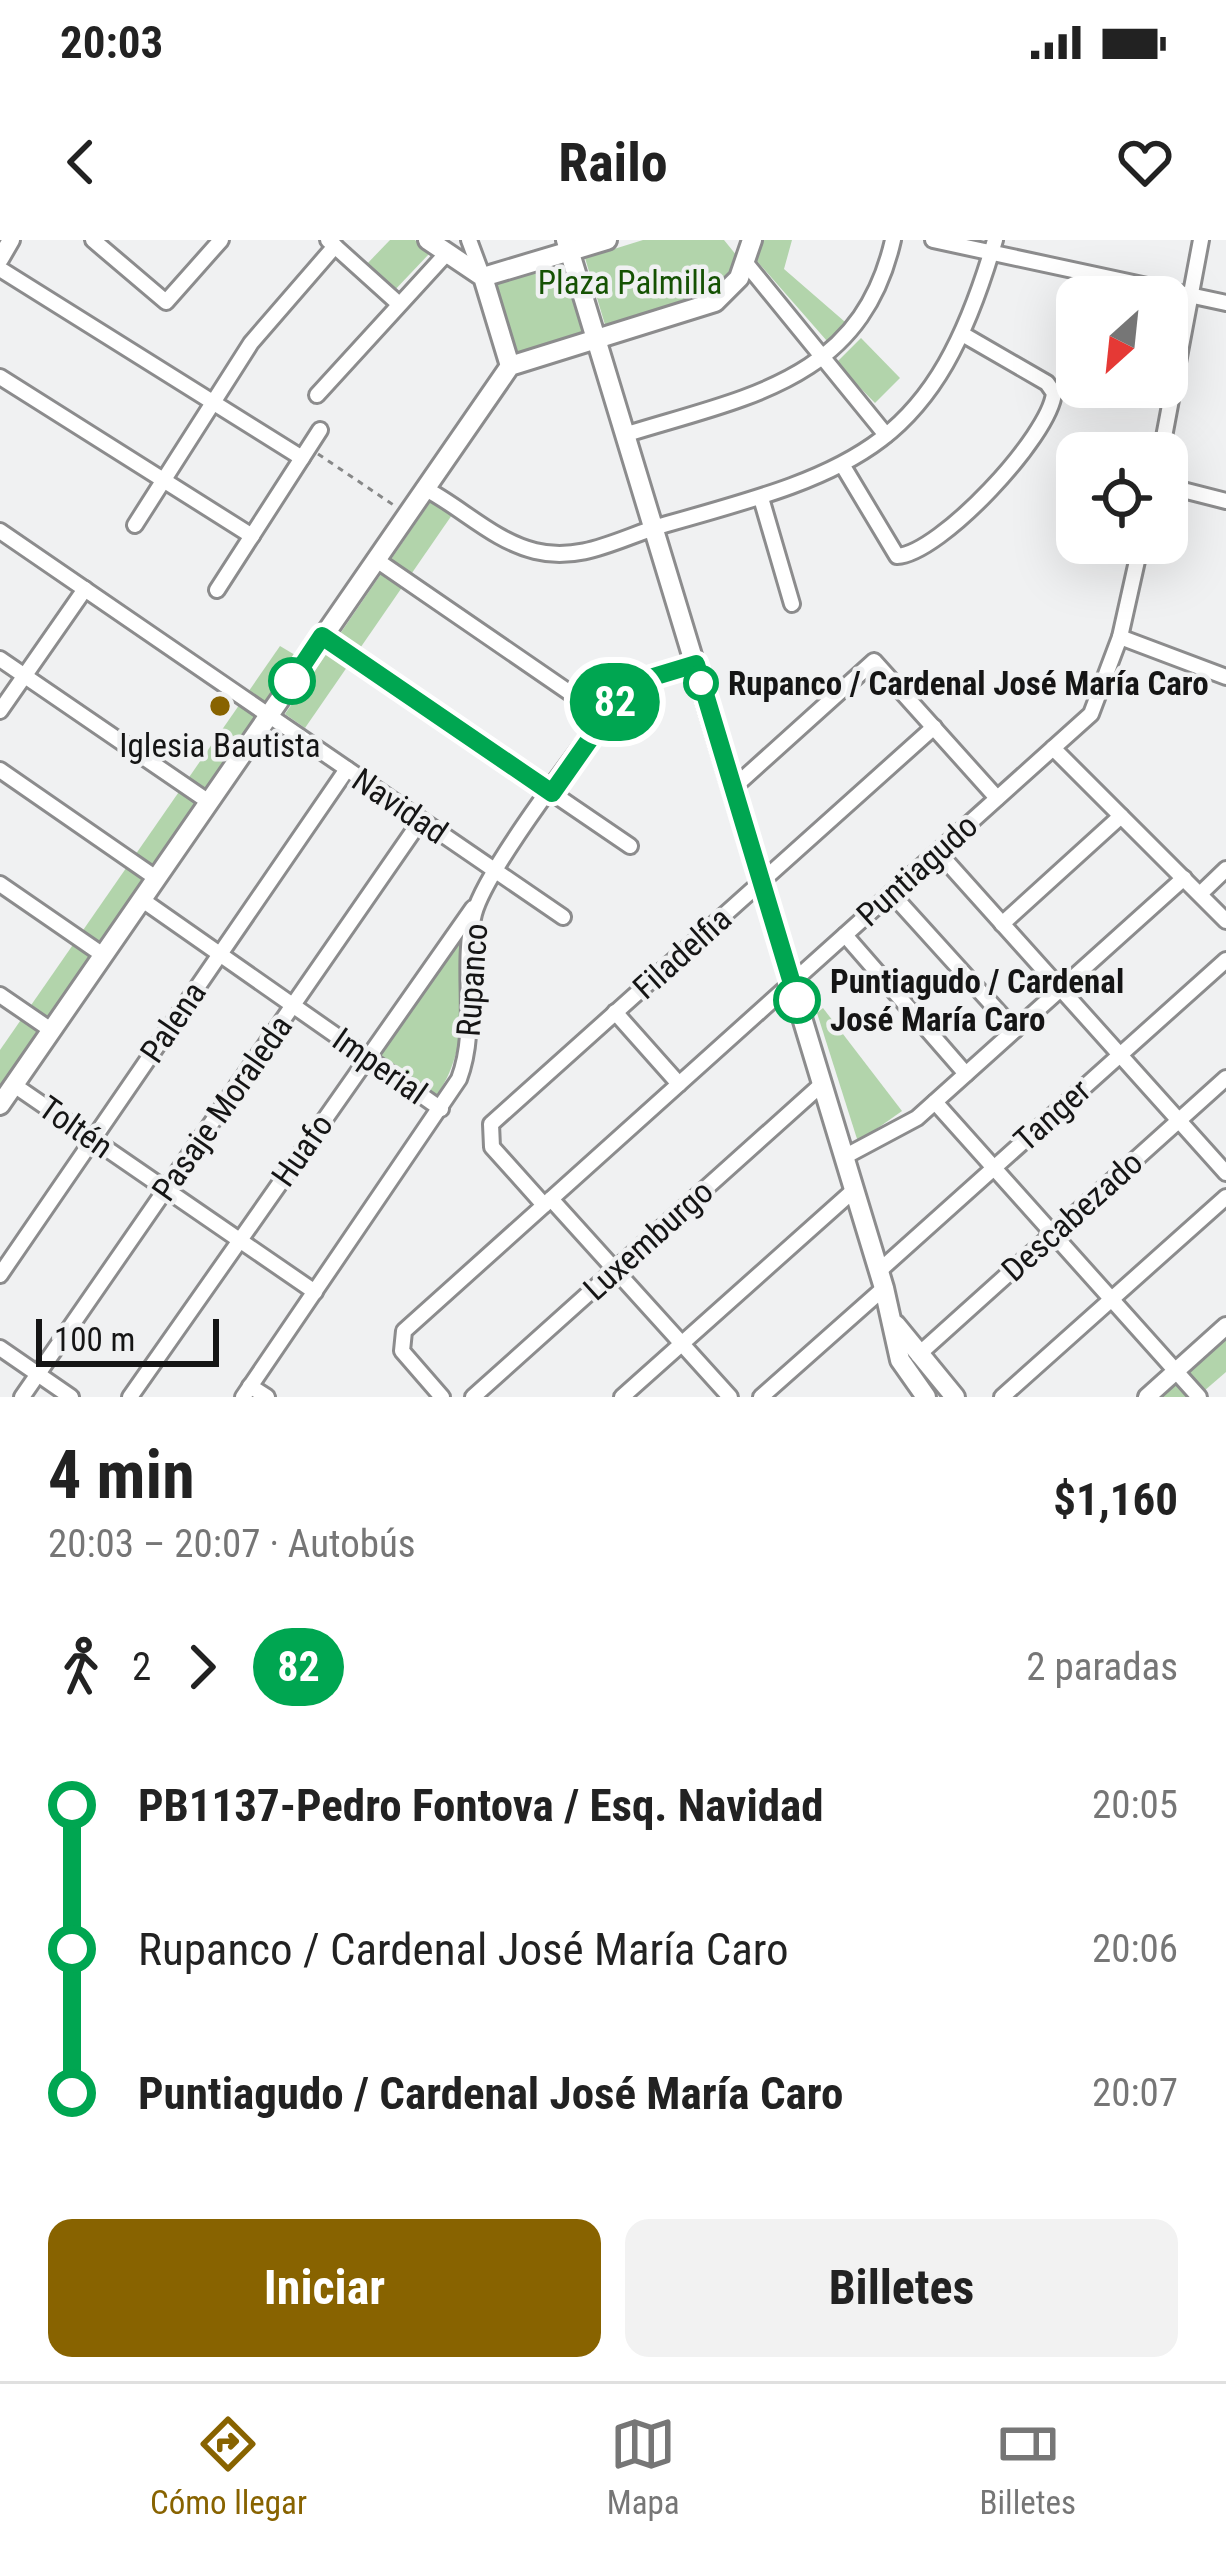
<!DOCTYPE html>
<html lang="es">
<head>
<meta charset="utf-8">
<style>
  :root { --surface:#fff; --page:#f2f2f2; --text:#222; --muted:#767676; --line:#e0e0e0; --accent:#886300 }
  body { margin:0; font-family:"Roboto Condensed",sans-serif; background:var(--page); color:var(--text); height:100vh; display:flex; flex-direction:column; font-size:45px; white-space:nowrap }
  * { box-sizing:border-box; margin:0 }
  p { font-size:39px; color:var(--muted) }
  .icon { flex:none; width:66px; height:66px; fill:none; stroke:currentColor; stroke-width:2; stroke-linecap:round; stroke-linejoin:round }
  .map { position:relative; height:1157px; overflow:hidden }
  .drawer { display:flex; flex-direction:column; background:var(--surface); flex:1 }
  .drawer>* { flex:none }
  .badge { padding:0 24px; border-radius:39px; font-size:42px; line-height:78px }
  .needle { width:78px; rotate:207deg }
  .tools { position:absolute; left:1056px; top:36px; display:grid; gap:24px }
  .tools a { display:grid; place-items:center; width:132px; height:132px; border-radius:24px; background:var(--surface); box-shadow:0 12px 48px #0002; font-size:60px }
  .scale { position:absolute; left:36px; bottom:30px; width:183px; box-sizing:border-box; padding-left:12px; border:6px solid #151515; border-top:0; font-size:33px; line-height:42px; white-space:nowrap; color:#151515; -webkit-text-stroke:9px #f0f1f2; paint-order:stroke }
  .map>.badge { position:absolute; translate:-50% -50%; box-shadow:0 0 0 6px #fff }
  .legs { display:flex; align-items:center; gap:18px; height:132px; padding:0 48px; font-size:39px }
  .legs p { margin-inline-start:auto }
  .headline { display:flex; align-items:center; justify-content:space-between; height:204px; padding:0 48px }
  h1 { font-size:66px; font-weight:700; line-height:90px }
  .button { display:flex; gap:24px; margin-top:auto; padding:24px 48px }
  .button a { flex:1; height:138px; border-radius:24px; background:var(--accent); color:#fff; font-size:48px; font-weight:700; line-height:138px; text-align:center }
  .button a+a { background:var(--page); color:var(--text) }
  ul { padding:0 48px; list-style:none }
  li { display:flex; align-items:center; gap:42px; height:144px; font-size:45px }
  li i { display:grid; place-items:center; width:18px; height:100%; margin:0 15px; background:currentColor }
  li i::after { content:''; width:30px; height:30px; margin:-15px; border:9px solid; border-radius:50%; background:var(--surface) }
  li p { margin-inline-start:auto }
  li:first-child i { background:linear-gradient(#0000 50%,currentColor 0) }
  li:last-child i { background:linear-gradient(currentColor 50%,#0000 0) }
  .status { display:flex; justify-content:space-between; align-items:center; height:84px; padding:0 60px; background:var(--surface); direction:ltr }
  .status svg { height:33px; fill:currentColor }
  header { display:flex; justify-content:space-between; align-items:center; height:156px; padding:0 48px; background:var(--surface); font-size:54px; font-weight:700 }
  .tab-bar { display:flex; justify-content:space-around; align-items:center; height:168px; border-top:3px solid var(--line); background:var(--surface); font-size:33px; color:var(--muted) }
  .tab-bar a { display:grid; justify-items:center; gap:6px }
  .tab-bar .active { color:var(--accent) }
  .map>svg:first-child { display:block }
  .green { fill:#b2d4ab }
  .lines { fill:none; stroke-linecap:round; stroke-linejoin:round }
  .minor-casing { stroke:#8c8c8d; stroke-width:20 }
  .tertiary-casing { stroke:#8c8c8d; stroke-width:22 }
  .secondary-casing { stroke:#8c8c8d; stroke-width:24 }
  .path { stroke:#878888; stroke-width:3; stroke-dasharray:6 6; stroke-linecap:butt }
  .minor { stroke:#fff; stroke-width:14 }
  .tertiary { stroke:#fff; stroke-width:16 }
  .secondary { stroke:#fff; stroke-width:18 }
  .line-1-casing { stroke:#fff; stroke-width:27 }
  .line-1 { stroke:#00a651; stroke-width:18 }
  .stop-1-dot { fill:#fff; stroke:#00a651; stroke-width:6 }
  .poi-dot { fill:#886300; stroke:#f0f1f2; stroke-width:4.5 }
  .labels { text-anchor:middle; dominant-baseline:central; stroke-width:9; stroke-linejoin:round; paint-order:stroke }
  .park-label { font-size:33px; fill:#155203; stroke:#f0f1f2 }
  .stop-label { font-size:33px; font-weight:bold; fill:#151515; stroke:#f0f1f2; text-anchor:start }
  .poi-label { font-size:33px; fill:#151515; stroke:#f0f1f2 }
  .street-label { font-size:33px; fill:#151515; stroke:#f0f1f2 }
</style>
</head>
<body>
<div class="status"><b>20:03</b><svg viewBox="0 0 49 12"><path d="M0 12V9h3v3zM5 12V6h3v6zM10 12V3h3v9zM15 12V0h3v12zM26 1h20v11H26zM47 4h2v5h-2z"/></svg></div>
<header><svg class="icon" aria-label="back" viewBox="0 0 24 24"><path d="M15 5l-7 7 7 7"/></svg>Railo<svg class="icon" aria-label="heart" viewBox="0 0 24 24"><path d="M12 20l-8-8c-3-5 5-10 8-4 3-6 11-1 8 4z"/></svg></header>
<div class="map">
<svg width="1226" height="1157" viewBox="0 0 1226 1157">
  <rect width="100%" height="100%" fill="#f0f1f2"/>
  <!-- green -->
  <g class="green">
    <polygon points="390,0 415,0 429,14 392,53 364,27"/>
    <polygon points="643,0 724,0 737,16 737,27 713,53 606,88 585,18"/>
    <polygon points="762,0 792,0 784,29 852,88 834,109 756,20"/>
    <polygon points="565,20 588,95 514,118 491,43"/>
    <polygon points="861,98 900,138 875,163 836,123"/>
    <polygon points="433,258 454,272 305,488 285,474"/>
    <polygon points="280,406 300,418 0,854 0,810"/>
    <path d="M465,684c-3,57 6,125 -29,172l-57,-40z"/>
    <polygon points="823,768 902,871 858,902 817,773"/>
    <polygon points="1226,1096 1226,1132 1197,1157 1159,1157"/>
  </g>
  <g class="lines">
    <!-- minor casing -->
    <g class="minor-casing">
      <g id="minor">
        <polyline points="93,0 166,62 221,0"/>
        <polyline points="328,0 399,64"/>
        <polyline points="469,0 482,35"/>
        <polyline points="933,0 1226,63"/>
        <polyline points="745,22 886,195"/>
        <polyline points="0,29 302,218"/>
        <polyline points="0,137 252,296"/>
        <polyline points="317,155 446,14"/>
        <path d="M627,194c119,-37 234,-53 266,-194"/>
        <polyline points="1161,213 1201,0"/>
        <path d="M843,226l54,90c43,-2 153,-120 157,-163l-7,-10 -83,-48"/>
        <polyline points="1167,246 1226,261"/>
        <path d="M424,248c37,19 70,53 111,63 48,12 88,-15 132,-27 194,-54 268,-78 328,-284"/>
        <polyline points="761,258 792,364"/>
        <polyline points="135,285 251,103 335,6"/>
        <polyline points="0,291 563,677"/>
        <polyline points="375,319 605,477"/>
        <polyline points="217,350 320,190"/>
        <polyline points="322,396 630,606"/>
        <polyline points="1120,397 1226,437"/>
        <polyline points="0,419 209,562"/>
        <polyline points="0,471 85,349"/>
        <polyline points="1053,508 1226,681"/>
        <polyline points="0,530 156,638"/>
        <polyline points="733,548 874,421 997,558"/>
        <polyline points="938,612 1226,933"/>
        <polyline points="0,644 103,715"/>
        <polyline points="891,653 1015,790"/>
        <polyline points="1200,654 1226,629"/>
        <polyline points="141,659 441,869"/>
        <polyline points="1002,684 1121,576"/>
        <polyline points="845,695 966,834"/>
        <polyline points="0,755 51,790"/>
        <polyline points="615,772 679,844"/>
        <polyline points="14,845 315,1052"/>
        <polyline points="935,862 1199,1157"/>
        <polyline points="844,917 917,878 1184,638"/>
        <polyline points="551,959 730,1157"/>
        <polyline points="544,965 492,907 491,884 934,487"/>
        <polyline points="879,1031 1226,720"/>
        <polyline points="0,1035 347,529"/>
        <polyline points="0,1108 71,1157"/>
        <polyline points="918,1115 1226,838"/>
        <polyline points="250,1146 267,1157"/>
        <polyline points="22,1157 421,580"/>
        <polyline points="130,1157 473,668"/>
        <path d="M243,1157l216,-318c20,-53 1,-111 15,-165 12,-46 115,-179 149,-222l19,-12 54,-16"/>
        <polyline points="442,1157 402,1111 404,1091 1091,474 1120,397 1141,303"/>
        <polyline points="473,1157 822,844"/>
        <polyline points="622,1157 854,950"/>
        <polyline points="761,1157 884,1048"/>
        <polyline points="1002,1157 1226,957"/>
      </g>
    </g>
    <!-- tertiary casing -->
    <g class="tertiary-casing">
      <g id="tertiary">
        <polyline points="0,19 11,0"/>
        <polyline points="1147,1157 1226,1086"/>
      </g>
    </g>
    <!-- secondary casing -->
    <g class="secondary-casing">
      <g id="secondary">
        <polyline points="428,0 483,37 510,126"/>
        <polyline points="566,0 884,1048 900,1120 926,1157"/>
        <polyline points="483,37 607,0"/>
        <polyline points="0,865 510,126 715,62 739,38 752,0"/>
        <polyline points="896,1085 955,1157"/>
      </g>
    </g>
    <!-- path -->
    <polyline class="path" points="318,214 395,266"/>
    <!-- minor -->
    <use href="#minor" class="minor"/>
    <!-- tertiary -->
    <use href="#tertiary" class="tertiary"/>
    <!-- secondary -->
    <use href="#secondary" class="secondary"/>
  </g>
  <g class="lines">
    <!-- line-1 casing -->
    <g class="line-1-casing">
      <polyline id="line-1" points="292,441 322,396 552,553 623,452 643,440 696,424 797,760"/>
    </g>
    <!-- line-1 -->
    <use href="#line-1" class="line-1"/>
  </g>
  <!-- markers -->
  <g class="stop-1-dot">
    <circle cx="292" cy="441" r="21"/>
    <circle cx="701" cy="443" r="15"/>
    <circle cx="797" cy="760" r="21"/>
  </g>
  <circle class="poi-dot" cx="220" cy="466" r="12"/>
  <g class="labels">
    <!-- park labels -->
    <g class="park-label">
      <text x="630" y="42">Plaza Palmilla</text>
    </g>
    <!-- stop labels -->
    <g class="stop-label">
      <text x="728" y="443">Rupanco / Cardenal José María Caro</text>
      <text x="830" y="741">Puntiagudo / Cardenal<tspan x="830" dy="38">José María Caro</tspan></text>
    </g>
    <!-- poi labels -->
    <g class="poi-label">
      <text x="220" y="505">Iglesia Bautista</text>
    </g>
    <!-- street labels -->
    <g class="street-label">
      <text transform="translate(400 566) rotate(34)">Navidad</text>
      <text transform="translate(917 630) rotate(-42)">Puntiagudo</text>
      <text transform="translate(682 713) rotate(-42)">Filadelfia</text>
      <text transform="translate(472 740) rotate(-86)">Rupanco</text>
      <text transform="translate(173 782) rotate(-56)">Palena</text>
      <text transform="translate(380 826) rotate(35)">Imperial</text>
      <text transform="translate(222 868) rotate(-55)">Pasaje Moraleda</text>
      <text transform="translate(1052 875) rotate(-42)">Tanger</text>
      <text transform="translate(76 887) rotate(35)">Toltén</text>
      <text transform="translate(302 910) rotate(-55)">Huafo</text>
      <text transform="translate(1072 976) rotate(-42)">Descabezado</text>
      <text transform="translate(648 1000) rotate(-42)">Luxemburgo</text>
    </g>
  </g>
</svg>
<div class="tools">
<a><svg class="needle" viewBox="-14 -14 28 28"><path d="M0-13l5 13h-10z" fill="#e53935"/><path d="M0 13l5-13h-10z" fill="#767676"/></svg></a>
<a><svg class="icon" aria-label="locate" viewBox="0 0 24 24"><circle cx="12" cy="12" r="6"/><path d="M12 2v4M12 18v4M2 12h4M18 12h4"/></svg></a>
</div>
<div class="scale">100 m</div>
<b class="badge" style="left:615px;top:462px;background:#00a651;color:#fff">82</b>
</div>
<section class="drawer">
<div class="headline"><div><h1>4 min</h1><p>20:03 – 20:07 · Autobús</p></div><b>$1,160</b></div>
<div class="legs"><svg class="icon" aria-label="walk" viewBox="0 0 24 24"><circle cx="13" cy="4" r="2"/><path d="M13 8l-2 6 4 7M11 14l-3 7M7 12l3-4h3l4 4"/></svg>2<svg class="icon" aria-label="forward" viewBox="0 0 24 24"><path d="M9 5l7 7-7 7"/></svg><b class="badge" style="background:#00a651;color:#fff">82</b><p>2 paradas</p></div>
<ul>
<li><i style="color:#00a651"></i><b>PB1137-Pedro Fontova / Esq. Navidad</b><p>20:05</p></li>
<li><i style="color:#00a651"></i><span>Rupanco / Cardenal José María Caro</span><p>20:06</p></li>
<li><i style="color:#00a651"></i><b>Puntiagudo / Cardenal José María Caro</b><p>20:07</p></li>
</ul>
<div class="button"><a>Iniciar</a><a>Billetes</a></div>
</section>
<nav class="tab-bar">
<a class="active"><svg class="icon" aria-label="directions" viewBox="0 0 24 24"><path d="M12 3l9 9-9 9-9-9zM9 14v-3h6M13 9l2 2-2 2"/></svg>Cómo llegar</a>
<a><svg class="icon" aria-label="map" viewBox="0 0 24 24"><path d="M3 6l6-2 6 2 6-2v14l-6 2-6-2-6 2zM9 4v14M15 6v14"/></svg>Mapa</a>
<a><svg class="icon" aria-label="tickets" viewBox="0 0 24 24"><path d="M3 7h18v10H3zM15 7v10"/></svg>Billetes</a>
</nav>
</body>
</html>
